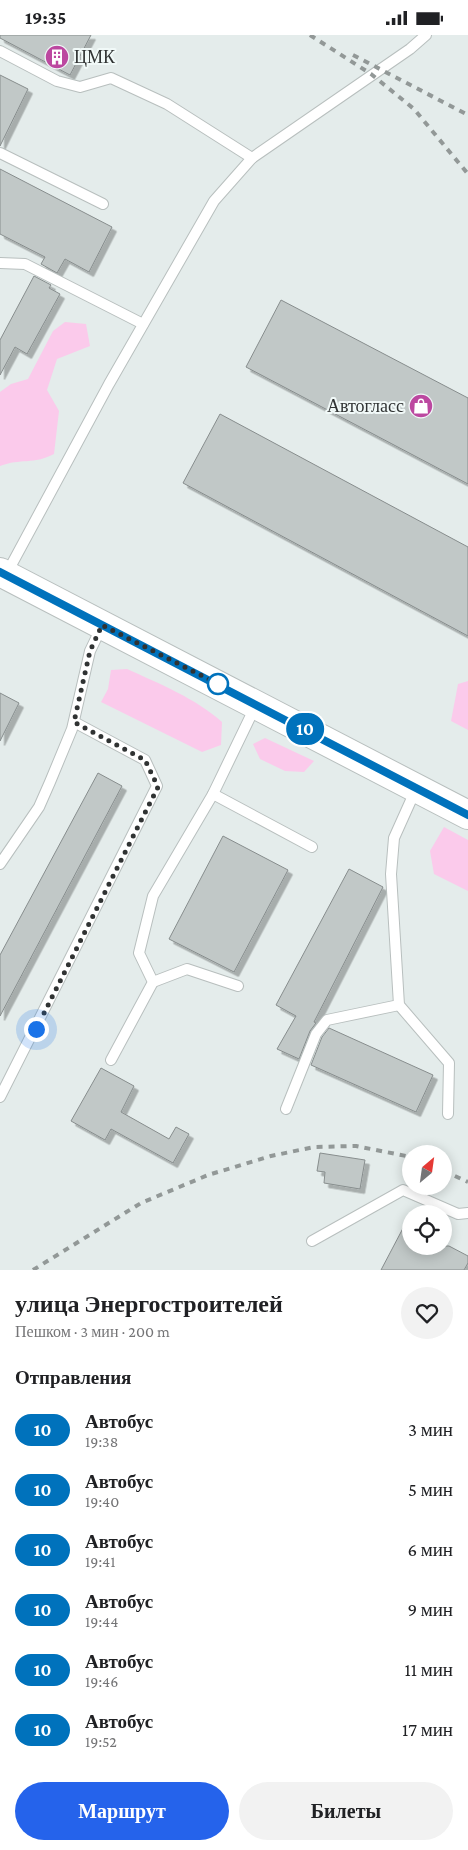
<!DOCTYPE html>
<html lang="ru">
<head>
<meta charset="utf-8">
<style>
  :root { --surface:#fff; --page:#f2f2f2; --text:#202124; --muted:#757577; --accent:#2563eb }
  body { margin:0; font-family:"Crimson Pro",serif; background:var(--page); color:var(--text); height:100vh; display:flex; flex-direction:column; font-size:19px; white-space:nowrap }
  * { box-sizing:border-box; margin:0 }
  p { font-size:16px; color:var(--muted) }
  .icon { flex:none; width:28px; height:28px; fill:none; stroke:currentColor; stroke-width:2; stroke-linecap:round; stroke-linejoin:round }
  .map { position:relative; height:1235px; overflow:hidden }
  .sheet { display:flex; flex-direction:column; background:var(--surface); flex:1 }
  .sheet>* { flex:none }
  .badge { padding:0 10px; border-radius:16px; font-size:18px; line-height:32px }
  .needle { width:32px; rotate:29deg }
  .fabs { position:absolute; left:402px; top:1110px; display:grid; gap:10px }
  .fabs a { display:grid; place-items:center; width:50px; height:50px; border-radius:50%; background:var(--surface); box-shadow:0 2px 12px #0003; font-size:25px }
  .you { position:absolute; width:25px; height:25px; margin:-12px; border:4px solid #fff; border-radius:50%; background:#1a73e8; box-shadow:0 0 0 8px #1a73e833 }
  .map>.badge { position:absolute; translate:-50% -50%; box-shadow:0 0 0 2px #fff }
  h2 { padding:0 15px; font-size:19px; line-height:45px }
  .round { display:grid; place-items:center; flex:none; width:52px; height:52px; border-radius:26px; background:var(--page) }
  .head { display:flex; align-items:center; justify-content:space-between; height:85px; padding:0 15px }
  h1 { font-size:24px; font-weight:700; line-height:38px }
  .primary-button { display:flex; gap:10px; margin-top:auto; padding:10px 15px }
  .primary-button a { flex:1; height:58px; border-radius:30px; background:var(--accent); color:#fff; font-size:20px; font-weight:700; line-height:58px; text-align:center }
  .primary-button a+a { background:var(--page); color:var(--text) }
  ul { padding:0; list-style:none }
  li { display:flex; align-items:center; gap:15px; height:60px; padding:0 15px }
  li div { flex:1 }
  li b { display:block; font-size:19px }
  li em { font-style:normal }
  li .badge { min-width:55px; font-weight:700; text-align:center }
  .status { display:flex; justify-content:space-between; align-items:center; height:35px; padding:0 25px; background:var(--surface); direction:ltr }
  .status svg { height:14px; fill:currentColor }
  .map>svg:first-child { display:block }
  .green { fill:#fbcaeb }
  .building { fill:#c1c8c7; stroke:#878d8d; filter:url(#shadow) }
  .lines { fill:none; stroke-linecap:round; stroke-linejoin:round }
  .lane-casing { stroke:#b8bfbe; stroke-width:12 }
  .secondary-casing { stroke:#b8bfbe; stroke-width:30 }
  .lane { stroke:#fff; stroke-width:10 }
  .secondary { stroke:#fff; stroke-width:28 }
  .rail { stroke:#929897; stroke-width:4; stroke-dasharray:6 6; stroke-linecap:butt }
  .line-casing { stroke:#fff; stroke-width:11 }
  .line { stroke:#0072bc; stroke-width:8 }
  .walk { stroke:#303333; stroke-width:5; stroke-dasharray:0 9 }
  .stop-dot { fill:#fff; stroke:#0072bc; stroke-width:2.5 }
  .labels { text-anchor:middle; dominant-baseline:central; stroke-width:4; stroke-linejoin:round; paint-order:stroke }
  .poi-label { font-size:18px; fill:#303333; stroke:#f1f9f8; text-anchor:start }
</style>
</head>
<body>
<div class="status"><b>19:35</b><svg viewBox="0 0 49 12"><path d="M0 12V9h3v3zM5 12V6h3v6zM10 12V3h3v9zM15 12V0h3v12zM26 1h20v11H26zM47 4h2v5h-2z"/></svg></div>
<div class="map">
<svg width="468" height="1235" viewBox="0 0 468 1235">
  <defs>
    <filter id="shadow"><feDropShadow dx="4.5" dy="4.5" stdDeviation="0" flood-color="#0004"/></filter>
  </defs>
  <rect width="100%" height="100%" fill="#e4eceb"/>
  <!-- green -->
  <g class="green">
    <path d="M65,287l21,2 4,22 -33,13 -10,31 12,21 -5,43c-21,11 -33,4 -54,12v-74l11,-8 17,-5 25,-48z"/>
    <path d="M127,634c33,15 68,29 95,53l-1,23 -19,7 -101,-50 7,-13 3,-19z"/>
    <polygon points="468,646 468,695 451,686 458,649"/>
    <polygon points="265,703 314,726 304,737 285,736 260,724 253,709"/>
    <polygon points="444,792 468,805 468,856 434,839 430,816"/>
  </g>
  <!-- building -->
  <g class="building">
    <polygon points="0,0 91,0 70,40 0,3"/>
    <polygon points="0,40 28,54 0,111"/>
    <polygon points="0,134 112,192 89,237 65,224 57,238 41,229 45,222 0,199"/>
    <polygon points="34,241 51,250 49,253 60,259 27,319 15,312 0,340 0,305"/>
    <polygon points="281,265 468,363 468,449 246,332"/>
    <polygon points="220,379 468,512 468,601 183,448"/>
    <polygon points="0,658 19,668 0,706"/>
    <polygon points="98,738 122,751 0,981 0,920"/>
    <polygon points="223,801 288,835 234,937 169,904"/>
    <polygon points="349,834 383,852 314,987 316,988 310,996 299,1024 277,1014 296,981 276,970"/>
    <polygon points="329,993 433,1040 416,1077 311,1030 322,1002"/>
    <polygon points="101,1033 134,1051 121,1077 169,1104 176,1092 189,1099 173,1128 111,1094 105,1105 71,1086"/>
    <polygon points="320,1118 365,1125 360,1154 324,1148 325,1137 317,1136"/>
    <polygon points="411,1178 411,1211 449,1211 468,1221 468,1228 464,1235 381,1235"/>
  </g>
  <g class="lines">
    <!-- lane casing -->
    <g class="lane-casing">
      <g id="lane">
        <polyline points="0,16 57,46 80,52 111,43 167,69 252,123"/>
        <polyline points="0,118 103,169"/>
        <polyline points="0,228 25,229 143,289"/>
        <polyline points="7,538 109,349 214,166 252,123 410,14 426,0"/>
        <polyline points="416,754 394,803 391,839 399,970 449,1028 448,1079"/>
        <polyline points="213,759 312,812"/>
        <polyline points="0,829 39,772 50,747 72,694 90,616 102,591"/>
        <polyline points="153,947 187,934 238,951"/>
        <polyline points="111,1025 153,947 139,918 153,861 213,759 255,672"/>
        <polyline points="0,1062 157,751 145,725 74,687"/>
        <polyline points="286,1074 316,999 327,985 399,970"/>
        <polyline points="312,1206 403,1155 458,1179 468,1178"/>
      </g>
    </g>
    <!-- secondary casing -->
    <g class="secondary-casing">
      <polyline id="secondary" points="0,537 468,780"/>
    </g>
    <!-- lane -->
    <use href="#lane" class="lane"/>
    <!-- secondary -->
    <use href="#secondary" class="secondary"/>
    <!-- rail -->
    <g class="rail">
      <polyline points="310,0 371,39 414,74 468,139"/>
      <polyline points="353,20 468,80"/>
      <polyline points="444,1136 468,1147"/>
      <polyline points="33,1235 141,1168 208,1140 271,1121 314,1112 356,1111 411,1122"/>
    </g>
  </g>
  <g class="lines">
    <!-- line casing -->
    <g class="line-casing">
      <polyline id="line" points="0,537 468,780"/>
    </g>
    <!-- line -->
    <use href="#line" class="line"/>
    <!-- walk -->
    <polyline class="walk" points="36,994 158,752 145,725 74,687 90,616 102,590 222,651 218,649"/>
  </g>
  <!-- icons -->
  <defs>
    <g id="building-disc" transform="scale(1.25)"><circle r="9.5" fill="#bc48a0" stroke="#f1f9f8"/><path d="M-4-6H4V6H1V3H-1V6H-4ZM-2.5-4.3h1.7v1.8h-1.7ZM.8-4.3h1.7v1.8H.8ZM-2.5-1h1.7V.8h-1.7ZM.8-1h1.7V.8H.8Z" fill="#fff"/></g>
    <g id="shop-disc" transform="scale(1.25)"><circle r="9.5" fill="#bc48a0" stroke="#f1f9f8"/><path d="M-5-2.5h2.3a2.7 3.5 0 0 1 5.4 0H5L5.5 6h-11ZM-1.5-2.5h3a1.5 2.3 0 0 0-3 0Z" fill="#fff"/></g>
  </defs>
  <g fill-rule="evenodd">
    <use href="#building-disc" x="57" y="22"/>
    <use href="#shop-disc" x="421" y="371"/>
  </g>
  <!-- markers -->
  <circle class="stop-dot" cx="218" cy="649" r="10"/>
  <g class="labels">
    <!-- poi labels -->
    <g class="poi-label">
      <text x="74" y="22">ЦМК</text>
      <text x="404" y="371" text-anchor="end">Автогласс</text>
    </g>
  </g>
</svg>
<div class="fabs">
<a><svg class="needle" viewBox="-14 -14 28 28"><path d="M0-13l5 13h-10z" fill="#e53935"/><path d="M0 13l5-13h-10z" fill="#757577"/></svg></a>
<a><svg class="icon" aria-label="locate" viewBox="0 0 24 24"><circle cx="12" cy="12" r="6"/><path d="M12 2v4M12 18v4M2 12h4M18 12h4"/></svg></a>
</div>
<div class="you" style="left:36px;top:994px"></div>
<b class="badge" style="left:305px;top:694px;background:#0072bc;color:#fff">10</b>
</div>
<section class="sheet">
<div class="head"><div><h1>улица Энергостроителей</h1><p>Пешком · 3 мин · 200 m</p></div><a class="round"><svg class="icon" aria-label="heart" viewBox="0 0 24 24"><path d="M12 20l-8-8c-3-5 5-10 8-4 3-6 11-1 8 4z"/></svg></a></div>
<h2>Отправления</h2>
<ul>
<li><span class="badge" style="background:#0072bc;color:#fff">10</span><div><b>Автобус</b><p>19:38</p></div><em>3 мин</em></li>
<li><span class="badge" style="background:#0072bc;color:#fff">10</span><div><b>Автобус</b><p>19:40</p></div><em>5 мин</em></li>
<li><span class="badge" style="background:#0072bc;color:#fff">10</span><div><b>Автобус</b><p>19:41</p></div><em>6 мин</em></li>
<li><span class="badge" style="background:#0072bc;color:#fff">10</span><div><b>Автобус</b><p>19:44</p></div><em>9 мин</em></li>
<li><span class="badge" style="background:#0072bc;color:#fff">10</span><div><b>Автобус</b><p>19:46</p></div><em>11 мин</em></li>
<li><span class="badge" style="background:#0072bc;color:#fff">10</span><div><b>Автобус</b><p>19:52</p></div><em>17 мин</em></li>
</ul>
<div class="primary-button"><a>Маршрут</a><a>Билеты</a></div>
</section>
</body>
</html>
